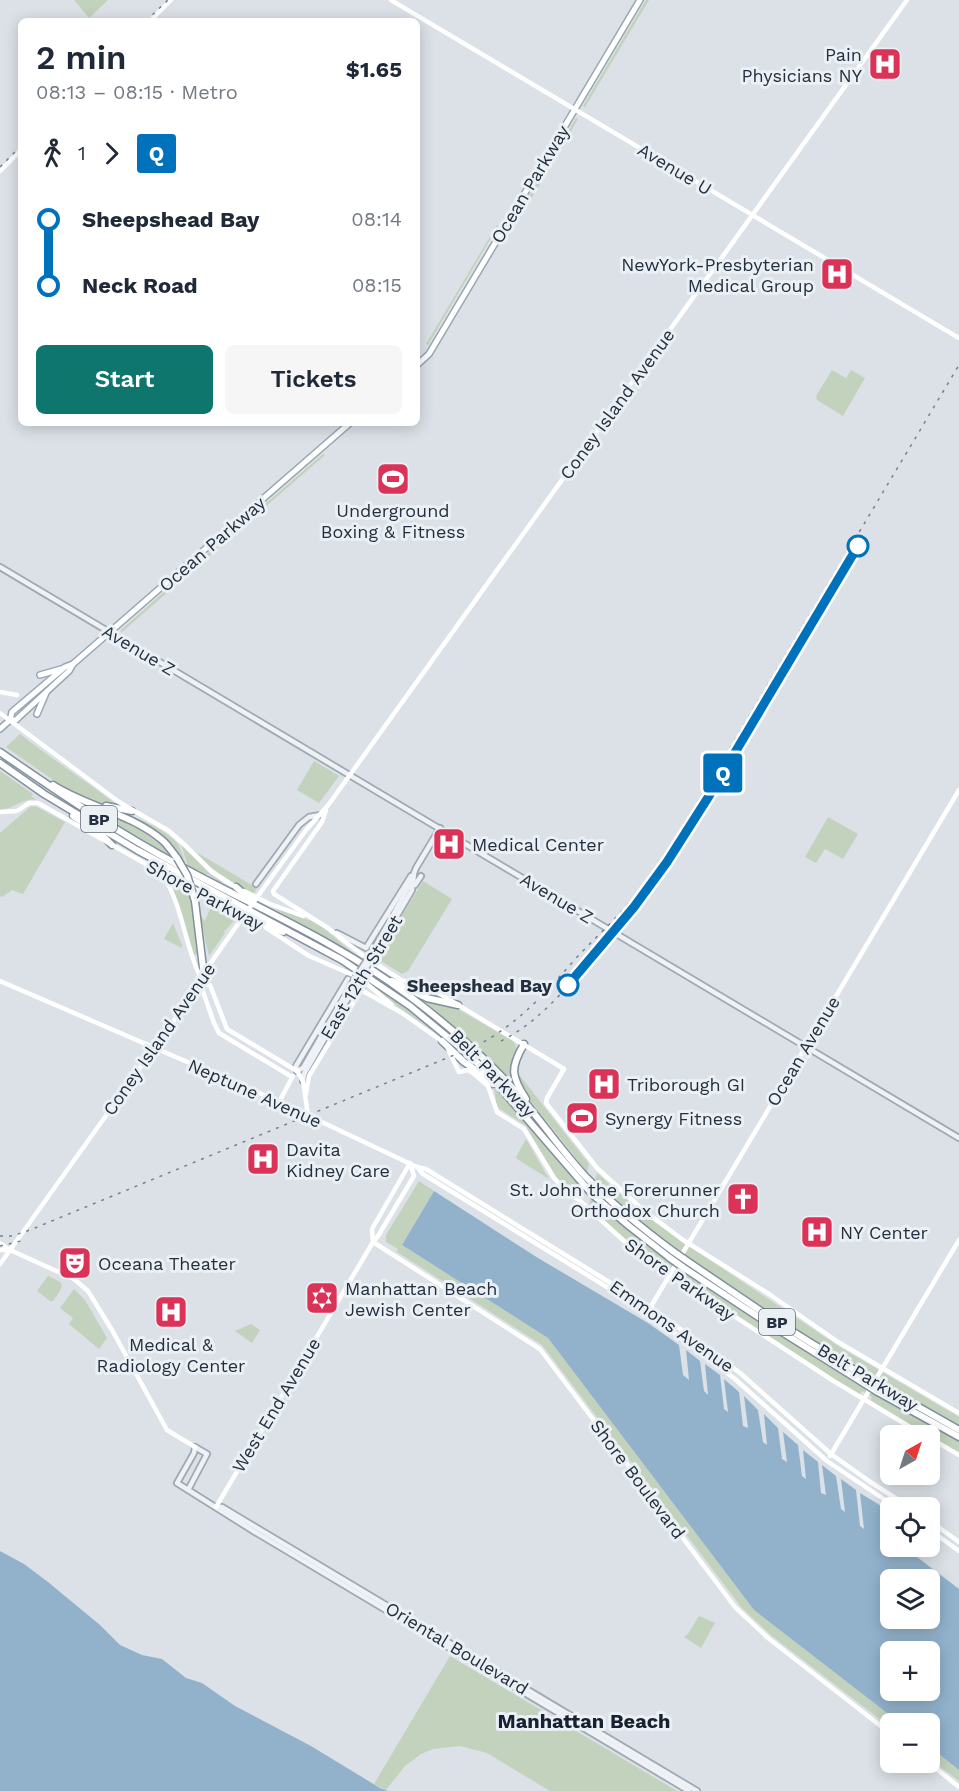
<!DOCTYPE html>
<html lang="en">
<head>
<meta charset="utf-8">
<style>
  :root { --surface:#fff; --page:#f6f6f7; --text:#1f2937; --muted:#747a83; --accent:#0f766e }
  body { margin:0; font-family:"Work Sans",sans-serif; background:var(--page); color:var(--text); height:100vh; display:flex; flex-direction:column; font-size:22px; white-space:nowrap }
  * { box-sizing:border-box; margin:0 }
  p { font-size:20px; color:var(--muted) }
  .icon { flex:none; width:33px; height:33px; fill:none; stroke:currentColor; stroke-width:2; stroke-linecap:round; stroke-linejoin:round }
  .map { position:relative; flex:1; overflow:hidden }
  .sheet { position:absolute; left:18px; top:18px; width:402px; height:408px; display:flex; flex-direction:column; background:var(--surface); border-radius:9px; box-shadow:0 3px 15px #0003 }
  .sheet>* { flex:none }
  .badge { padding:0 12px; border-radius:4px; font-size:21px; line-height:39px }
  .needle { width:39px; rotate:39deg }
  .controls { position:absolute; left:880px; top:1425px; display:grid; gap:12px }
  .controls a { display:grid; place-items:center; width:60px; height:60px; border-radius:9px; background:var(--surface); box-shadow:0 3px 15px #0003; font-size:30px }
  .map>.badge { position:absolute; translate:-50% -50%; box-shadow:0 0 0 3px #fff }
  .legs { display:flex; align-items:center; gap:9px; height:66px; padding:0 18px; font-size:20px }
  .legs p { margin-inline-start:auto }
  .overview { display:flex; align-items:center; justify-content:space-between; height:102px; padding:0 18px }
  h1 { font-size:33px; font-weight:600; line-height:45px }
  .action { display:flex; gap:12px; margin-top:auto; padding:12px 18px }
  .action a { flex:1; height:69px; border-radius:9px; background:var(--accent); color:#fff; font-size:24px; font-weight:600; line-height:69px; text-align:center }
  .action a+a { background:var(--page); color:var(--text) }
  ul { padding:0 18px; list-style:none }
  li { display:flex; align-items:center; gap:21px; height:66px; font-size:22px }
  li i { display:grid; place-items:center; width:9px; height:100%; margin:0 8px; background:currentColor }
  li i::after { content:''; width:15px; height:15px; margin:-8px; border:4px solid; border-radius:50%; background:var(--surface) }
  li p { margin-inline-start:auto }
  li:first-child i { background:linear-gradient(#0000 50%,currentColor 0) }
  li:last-child i { background:linear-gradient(currentColor 50%,#0000 0) }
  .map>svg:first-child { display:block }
  .green { fill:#c3d2bc }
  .water { fill:#92b2cc; fill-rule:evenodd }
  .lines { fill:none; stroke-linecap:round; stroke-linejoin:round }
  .tertiary-casing { stroke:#a0a8b1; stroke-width:8 }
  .primary-casing { stroke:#9aa6b4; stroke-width:8 }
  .motorway-casing { stroke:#818f9f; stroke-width:9 }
  .tertiary { stroke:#eef1f5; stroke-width:4.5 }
  .secondary { stroke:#fff; stroke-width:4.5 }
  .primary { stroke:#fff; stroke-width:5 }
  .motorway { stroke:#fff; stroke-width:6 }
  .rail { stroke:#738192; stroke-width:1.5; stroke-dasharray:3 6; stroke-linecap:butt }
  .tertiary-bridge-casing { stroke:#a0a8b1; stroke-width:8; stroke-linecap:butt }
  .motorway-bridge-casing { stroke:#818f9f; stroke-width:9; stroke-linecap:butt }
  .tertiary-bridge { stroke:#eef1f5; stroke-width:4.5 }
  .secondary-bridge { stroke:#fff; stroke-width:4.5 }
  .motorway-bridge { stroke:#fff; stroke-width:6 }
  .line-1-casing { stroke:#fff; stroke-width:14 }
  .line-1 { stroke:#0072bc; stroke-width:9 }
  .stop-1-dot { fill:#fff; stroke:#0072bc; stroke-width:3 }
  .labels { text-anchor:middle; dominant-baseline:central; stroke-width:6; stroke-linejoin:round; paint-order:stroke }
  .shield { fill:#ebf0f5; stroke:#606a76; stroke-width:1.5 }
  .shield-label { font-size:16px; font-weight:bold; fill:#24303f }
  .poi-label { font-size:18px; fill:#24303f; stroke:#ebf0f5; text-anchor:start }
  .street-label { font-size:18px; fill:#24303f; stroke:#ebf0f5 }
  .stop-label { font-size:18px; font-weight:bold; fill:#24303f; stroke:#ebf0f5; text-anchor:end }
  .neighbourhood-label { font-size:20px; font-weight:bold; fill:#17212f; stroke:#ebf0f5 }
</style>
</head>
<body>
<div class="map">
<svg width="959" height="1791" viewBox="0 0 959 1791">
  <rect width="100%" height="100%" fill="#dbe1e7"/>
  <!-- green -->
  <g class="green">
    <polygon points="74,0 108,0 89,18"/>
    <polygon points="646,0 649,0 585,107 583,106"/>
    <polygon points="576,118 578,119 517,223 514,221"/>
    <polygon points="497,225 498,226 428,345 426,344"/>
    <polygon points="832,370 846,378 851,370 865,378 843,416 817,400 816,396"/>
    <polygon points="323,454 325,455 228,539 226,538"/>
    <polygon points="216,546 218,548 122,632 120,631"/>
    <path d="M20,734c32,25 66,47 97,71v2l-41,-11 -70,-49z"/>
    <polygon points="314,761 339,776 319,803 297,790"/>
    <path d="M0,771l33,23 -2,2 6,4c-14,-3 -23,9 -37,10z"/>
    <path d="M84,803c37,16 64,26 91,56l-92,-55z"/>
    <polygon points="35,806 65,822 23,894 12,890 2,897 0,896 0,833 30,807"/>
    <path d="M115,810c20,7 50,18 63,34 3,5 5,13 7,18l-2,1 -8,-11z"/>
    <polygon points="828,817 858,834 843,859 825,849 816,863 805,857"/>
    <path d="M690,830h1c-22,34 -42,70 -69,99l-3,-2 30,-37z"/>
    <polygon points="181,845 208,872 222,882 219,882 208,874 204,874 188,866"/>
    <path d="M196,852l61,36 -4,7c-21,-13 -41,-24 -57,-43z"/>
    <polygon points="423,881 452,899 408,971 402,974 376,958"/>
    <polygon points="170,883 190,891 197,932 198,954 194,955"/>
    <polygon points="210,902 237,917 226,930 224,930 225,933 209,956 199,914 205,921 210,909"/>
    <polygon points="273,908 309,920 321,926 353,953 393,978 385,975 341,947"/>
    <polygon points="173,923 182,945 182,948 164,939"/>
    <path d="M348,967c44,29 84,60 123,95l1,3 -5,-3 -20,-21 -50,-35 -31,-26 -22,-12z"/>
    <path d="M415,995l43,14 55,32c10,12 -4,21 -1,37l-1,1 -47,-43z"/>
    <polygon points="517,1072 589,1164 587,1172 529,1099 515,1074"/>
    <polygon points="494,1088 529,1124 583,1189 579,1197 567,1189 558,1180 526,1126 497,1107"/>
    <polygon points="526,1139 549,1179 517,1159 516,1157"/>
    <path d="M597,1173l47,42 54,37 142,95 119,70v36l-89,-52 2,-4 -10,-6 -3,4 -182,-118 1,-2c-30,-20 -65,-41 -89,-70z"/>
    <polygon points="419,1181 434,1191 402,1245 548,1338 754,1610 900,1723 891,1724 891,1728 772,1636 742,1608 542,1345 397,1252 398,1249 386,1242 386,1235"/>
    <path d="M48,1276c19,8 16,9 5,25h-3l-13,-10z"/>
    <polygon points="74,1289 85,1300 107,1338 99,1349 69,1324 73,1318 60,1308"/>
    <polygon points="251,1324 260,1330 252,1343 235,1331"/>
    <polygon points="699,1616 715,1623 701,1648 684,1637 688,1634"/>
    <polygon points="450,1656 677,1791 550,1791 487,1753 460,1746 433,1749 421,1754 405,1766 386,1790 374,1784"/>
    <polygon points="930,1747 959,1770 959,1781 930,1759"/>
  </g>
  <!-- water -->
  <g class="water">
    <path d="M434,1191l104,67 110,65 31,22 4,30 6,5 -3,-30 14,11 4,30 4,4 -3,-31 15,11 4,34 4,3 -4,-33 15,13 4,34 5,2 -4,-32 14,14 5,32 4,3 -3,-31 14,14 4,31 5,3 -4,-30 15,13 4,31 4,3 -3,-29 15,12 3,31 5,2 -4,-30 14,11 5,33 4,3 -4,-33 15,11 4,36 4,3 -4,-36 31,19v34l13,1 55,42v181l-29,-23v-23l-30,-1 -146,-113 -206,-272 -146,-93zM891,1580h39v38h-39zM891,1652h39v38h-39z"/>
    <polygon points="0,1551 24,1564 48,1582 100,1625 120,1645 142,1655 162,1659 186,1678 202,1683 235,1706 311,1746 380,1788 388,1791 0,1791"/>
  </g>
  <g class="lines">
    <!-- tertiary casing -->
    <g class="tertiary-casing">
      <g id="tertiary">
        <polyline points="0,567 959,1138"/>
        <polyline points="256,884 299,825 309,817 320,815"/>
        <polyline points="415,885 421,876"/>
        <polyline points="337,933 366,948 411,876"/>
        <polyline points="374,949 409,886 416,868 440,828"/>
        <polyline points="377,950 412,890 414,874"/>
        <polyline points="297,1071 296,1066 348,979"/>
        <polyline points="297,1071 303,1068 349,988"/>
        <polyline points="303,1081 304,1074 352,991"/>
        <polyline points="188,1490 207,1454 195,1447 194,1453 177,1483 255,1532 689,1791"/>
        <polyline points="216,1507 222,1507 697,1791"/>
      </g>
    </g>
    <!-- primary casing -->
    <g class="primary-casing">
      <g id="primary">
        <polyline points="417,365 429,354 640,0"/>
        <polyline points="40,675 61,669"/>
        <polyline points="37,714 46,693"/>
        <polyline points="10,720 12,712 65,667 73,664"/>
        <polyline points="0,729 10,720 16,720 19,717 69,671 73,664 350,423"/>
      </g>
    </g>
    <!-- motorway casing -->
    <g class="motorway-casing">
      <g id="motorway">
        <path d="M0,752c59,41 117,80 180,114 77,42 158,76 228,129 40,30 78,63 111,100 23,27 42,55 66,81 27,28 58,53 89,76"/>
        <polyline points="0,763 44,794 137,850 342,960 410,1006 462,1049 485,1070 592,1194 629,1226 670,1258"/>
        <path d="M53,785c34,22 77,28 109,55 6,5 10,12 15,18"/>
        <polyline points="106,806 132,811"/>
        <polyline points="73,816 102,835 112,845"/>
        <polyline points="236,887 252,901"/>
        <polyline points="195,901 204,976"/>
        <polyline points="251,918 283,932"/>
        <polyline points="392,981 427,998 458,1005"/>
        <polyline points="442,1041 464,1062 479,1072 493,1084"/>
        <path d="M524,1044c-14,24 -13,32 2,55"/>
        <polyline points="687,1261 771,1318 869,1379"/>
        <polyline points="684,1268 769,1324 865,1384"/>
        <polyline points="880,1385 959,1430"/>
        <polyline points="876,1391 959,1437"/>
      </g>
    </g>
    <!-- tertiary -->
    <use href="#tertiary" class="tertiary"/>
    <!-- secondary -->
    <g class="secondary">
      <polyline points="391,0 959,338"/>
      <polyline points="150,21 171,0"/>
      <polyline points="0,171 21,150"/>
      <polyline points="0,692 17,695"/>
      <polyline points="0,713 119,802 169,831 186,846 212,872 237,888"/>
      <polyline points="326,810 322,822 273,891 274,894 328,928 365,957 401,980 435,991 564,1069 547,1098 546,1103 597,1168 642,1209 683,1240 769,1294 838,1342 959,1413"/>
      <polyline points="0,812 17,811 29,803 38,803 160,872 253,919"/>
      <path d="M162,875c21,28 23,76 42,109l6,1 17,44 70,42 6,10 5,35"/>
      <polyline points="268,882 306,830 329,804 907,0"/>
      <polyline points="244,891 270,904 303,916"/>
      <polyline points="265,927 309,956 360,978 392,1005"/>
      <polyline points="0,981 273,1099 417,1167 426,1169 656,1311 740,1373 831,1454 869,1481 911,1508"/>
      <polyline points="204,984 202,989 214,1023 219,1033 292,1077"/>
      <polyline points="448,1049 459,1072 468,1070 473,1073 488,1086 497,1112 524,1129 554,1178 567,1192 580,1201 624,1241 665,1271 832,1380 925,1436"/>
      <polyline points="306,1094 309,1076 361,990 402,1013 443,1042"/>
      <polyline points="279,1102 293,1076"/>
      <polyline points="410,1163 372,1229 373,1242 540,1349 735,1607 768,1638 891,1734"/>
      <polyline points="417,1167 423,1174 641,1308 735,1379 827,1461 897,1508"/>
      <polyline points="0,1243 10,1250 74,1279 88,1291 112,1330 167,1430 195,1447"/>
      <polyline points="0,1250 10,1250"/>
      <polyline points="0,1264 190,998 202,981 210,964 233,931"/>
      <polyline points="647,1313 959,790"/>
      <polyline points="930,1438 959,1455"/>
      <polyline points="830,1456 959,1240"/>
      <polyline points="216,1507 373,1242 378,1236 414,1176 410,1163"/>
      <polyline points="930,1521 959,1542"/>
      <polyline points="930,1530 959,1551"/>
      <polyline points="928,1762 959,1787"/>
    </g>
    <!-- primary -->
    <use href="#primary" class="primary"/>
    <!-- motorway -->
    <use href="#motorway" class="motorway"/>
    <!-- rail -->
    <g class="rail">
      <polyline points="146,21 168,0"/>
      <polyline points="0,167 21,146"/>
      <path d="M501,1041c48,-24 80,-72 115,-112"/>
      <path d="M0,1236h12l18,-6 446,-184c44,-23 70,-54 102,-90 17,-18 35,-34 51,-53 30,-36 55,-78 79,-118l251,-420"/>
      <polyline points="0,1246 21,1241"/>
    </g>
    <!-- tertiary-bridge casing -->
    <g class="tertiary-bridge-casing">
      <g id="tertiary-bridge">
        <polyline points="349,988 374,949"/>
        <polyline points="352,991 377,950"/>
      </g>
    </g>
    <!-- motorway-bridge casing -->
    <g class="motorway-bridge-casing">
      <g id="motorway-bridge">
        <polyline points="177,858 187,875 195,901"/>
        <polyline points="674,1252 687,1261"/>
        <polyline points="670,1258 684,1268"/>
        <polyline points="869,1379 880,1385"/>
        <polyline points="865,1384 876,1391"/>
      </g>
    </g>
    <!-- tertiary-bridge -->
    <use href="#tertiary-bridge" class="tertiary-bridge"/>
    <!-- secondary-bridge -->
    <polyline class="secondary-bridge" points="233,931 268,882"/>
    <!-- motorway-bridge -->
    <use href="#motorway-bridge" class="motorway-bridge"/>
  </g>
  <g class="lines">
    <!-- line-1 casing -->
    <g class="line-1-casing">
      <polyline id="line-1" points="568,985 634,907 667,862 709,796 858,546"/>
    </g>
    <!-- line-1 -->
    <use href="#line-1" class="line-1"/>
  </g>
  <!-- icons -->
  <defs>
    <g id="hospital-square" transform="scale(1.725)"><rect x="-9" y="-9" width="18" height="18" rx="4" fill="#db3257" stroke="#ebf0f5"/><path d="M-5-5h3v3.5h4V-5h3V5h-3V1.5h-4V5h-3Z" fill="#fff"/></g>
    <g id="stadium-square" transform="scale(1.725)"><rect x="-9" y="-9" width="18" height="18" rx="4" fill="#db3257" stroke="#ebf0f5"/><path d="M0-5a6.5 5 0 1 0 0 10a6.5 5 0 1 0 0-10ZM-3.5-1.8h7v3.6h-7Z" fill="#fff"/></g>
    <g id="church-square" transform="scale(1.725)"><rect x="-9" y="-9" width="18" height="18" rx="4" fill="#db3257" stroke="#ebf0f5"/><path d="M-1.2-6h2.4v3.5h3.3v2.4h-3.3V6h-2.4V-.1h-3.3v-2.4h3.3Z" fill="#fff"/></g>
    <g id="theatre-square" transform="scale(1.725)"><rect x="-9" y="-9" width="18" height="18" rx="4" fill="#db3257" stroke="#ebf0f5"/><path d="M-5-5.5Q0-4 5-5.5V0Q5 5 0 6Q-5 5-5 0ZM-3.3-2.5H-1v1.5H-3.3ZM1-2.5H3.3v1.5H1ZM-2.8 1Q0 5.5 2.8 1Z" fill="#fff"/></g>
    <g id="synagogue-square" transform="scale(1.725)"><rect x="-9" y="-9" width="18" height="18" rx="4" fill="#db3257" stroke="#ebf0f5"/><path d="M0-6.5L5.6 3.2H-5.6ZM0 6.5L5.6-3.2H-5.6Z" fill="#fff"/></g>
  </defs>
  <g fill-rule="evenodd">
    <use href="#hospital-square" x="885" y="64"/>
    <use href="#hospital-square" x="837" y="274"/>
    <use href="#stadium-square" x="393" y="479"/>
    <use href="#hospital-square" x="449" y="844"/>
    <use href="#hospital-square" x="604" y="1084"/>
    <use href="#stadium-square" x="582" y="1118"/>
    <use href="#hospital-square" x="263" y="1159"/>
    <use href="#church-square" x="743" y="1199"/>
    <use href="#hospital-square" x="817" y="1232"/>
    <use href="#theatre-square" x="75" y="1263"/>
    <use href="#synagogue-square" x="322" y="1298"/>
    <use href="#hospital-square" x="171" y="1312"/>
  </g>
  <!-- markers -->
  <g class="stop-1-dot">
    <circle cx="858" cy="546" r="10"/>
    <circle cx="568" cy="985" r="10"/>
  </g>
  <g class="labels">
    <!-- shield labels -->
    <g class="shield">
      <rect x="81" y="806" width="36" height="26" rx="4.5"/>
      <rect x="759" y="1309" width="36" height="26" rx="4.5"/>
    </g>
    <g class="shield-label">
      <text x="99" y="819">BP</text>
      <text x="777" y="1322">BP</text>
    </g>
    <!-- poi labels -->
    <g class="poi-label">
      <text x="862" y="54" text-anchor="end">Pain<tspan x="862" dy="21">Physicians NY</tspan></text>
      <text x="814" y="264" text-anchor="end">NewYork-Presbyterian<tspan x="814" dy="21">Medical Group</tspan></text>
      <text x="393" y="510" text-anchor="middle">Underground<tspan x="393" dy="21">Boxing &amp; Fitness</tspan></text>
      <text x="472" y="844">Medical Center</text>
      <text x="627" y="1084">Triborough GI</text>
      <text x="605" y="1118">Synergy Fitness</text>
      <text x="286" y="1149">Davita<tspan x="286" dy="21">Kidney Care</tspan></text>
      <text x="720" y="1189" text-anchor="end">St. John the Forerunner<tspan x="720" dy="21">Orthodox Church</tspan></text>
      <text x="840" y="1232">NY Center</text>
      <text x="98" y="1263">Oceana Theater</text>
      <text x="345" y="1288">Manhattan Beach<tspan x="345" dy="21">Jewish Center</tspan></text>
      <text x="171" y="1344" text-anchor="middle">Medical &amp;<tspan x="171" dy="21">Radiology Center</tspan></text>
    </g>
    <!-- street labels -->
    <g class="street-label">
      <text transform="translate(675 169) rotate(31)">Avenue U</text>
      <text transform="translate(530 184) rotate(-59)">Ocean Parkway</text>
      <text transform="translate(617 404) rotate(-54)">Coney Island Avenue</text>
      <text transform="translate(212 544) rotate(-41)">Ocean Parkway</text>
      <text transform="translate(139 650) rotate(31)">Avenue Z</text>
      <text transform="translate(205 895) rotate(28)">Shore Parkway</text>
      <text transform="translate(557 898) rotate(31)">Avenue Z</text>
      <text transform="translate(361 977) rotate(-59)">East 12th Street</text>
      <text transform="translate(159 1039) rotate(-55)">Coney Island Avenue</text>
      <text transform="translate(803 1051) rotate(-59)">Ocean Avenue</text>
      <text transform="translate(493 1073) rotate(46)">Belt Parkway</text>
      <text transform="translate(255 1093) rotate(24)">Neptune Avenue</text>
      <text transform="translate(680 1279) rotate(35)">Shore Parkway</text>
      <text transform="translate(672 1326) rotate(35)">Emmons Avenue</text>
      <text transform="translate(868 1377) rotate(31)">Belt Parkway</text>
      <text transform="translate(276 1405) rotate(-59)">West End Avenue</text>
      <text transform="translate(638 1479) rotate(53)">Shore Boulevard</text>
      <text transform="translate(457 1648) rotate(31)">Oriental Boulevard</text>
    </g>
    <!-- stop labels -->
    <g class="stop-label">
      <text x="552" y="985">Sheepshead Bay</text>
    </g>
    <!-- neighbourhood labels -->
    <g class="neighbourhood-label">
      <text x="584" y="1721">Manhattan Beach</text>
    </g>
  </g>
</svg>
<div class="controls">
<a><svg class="needle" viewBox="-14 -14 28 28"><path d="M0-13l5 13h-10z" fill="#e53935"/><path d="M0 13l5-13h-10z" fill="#747a83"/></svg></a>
<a><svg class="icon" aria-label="locate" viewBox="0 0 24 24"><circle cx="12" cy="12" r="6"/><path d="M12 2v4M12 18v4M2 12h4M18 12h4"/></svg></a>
<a><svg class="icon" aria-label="layers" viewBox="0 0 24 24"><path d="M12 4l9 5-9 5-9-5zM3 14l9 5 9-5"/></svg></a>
<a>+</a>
<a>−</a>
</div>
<b class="badge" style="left:723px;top:773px;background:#0072bc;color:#fff">Q</b>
<section class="sheet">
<div class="overview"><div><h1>2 min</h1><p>08:13 – 08:15 · Metro</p></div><b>$1.65</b></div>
<div class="legs"><svg class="icon" aria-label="walk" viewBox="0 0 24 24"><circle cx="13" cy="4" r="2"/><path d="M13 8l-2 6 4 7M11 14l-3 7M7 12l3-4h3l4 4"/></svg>1<svg class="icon" aria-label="forward" viewBox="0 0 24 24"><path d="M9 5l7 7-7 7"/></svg><b class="badge" style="background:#0072bc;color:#fff">Q</b></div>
<ul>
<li><i style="color:#0072bc"></i><b>Sheepshead Bay</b><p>08:14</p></li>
<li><i style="color:#0072bc"></i><b>Neck Road</b><p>08:15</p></li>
</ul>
<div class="action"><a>Start</a><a>Tickets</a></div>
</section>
</div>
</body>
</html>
